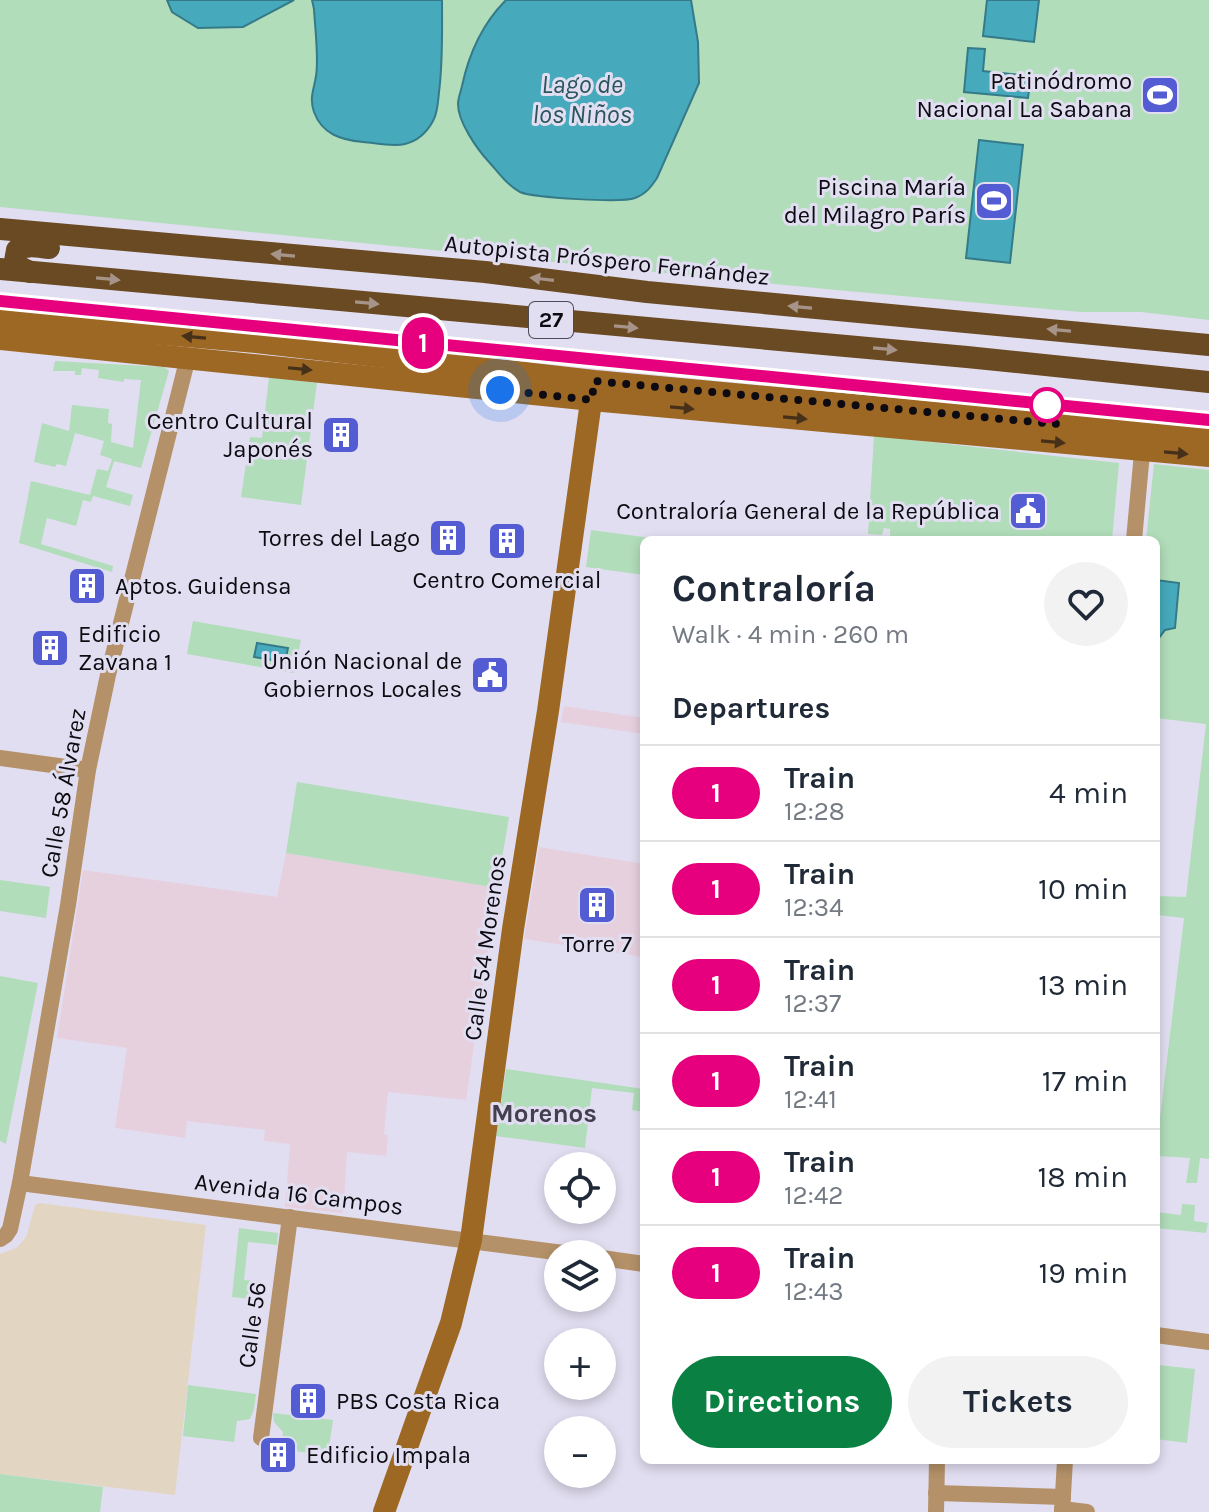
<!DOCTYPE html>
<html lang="en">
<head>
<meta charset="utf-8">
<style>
  :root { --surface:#fff; --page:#f2f2f3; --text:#1f2937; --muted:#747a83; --line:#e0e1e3; --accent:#0b8043 }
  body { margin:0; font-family:Karla,sans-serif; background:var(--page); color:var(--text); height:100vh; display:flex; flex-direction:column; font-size:30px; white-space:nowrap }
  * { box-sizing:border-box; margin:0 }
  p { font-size:26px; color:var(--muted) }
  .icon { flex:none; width:44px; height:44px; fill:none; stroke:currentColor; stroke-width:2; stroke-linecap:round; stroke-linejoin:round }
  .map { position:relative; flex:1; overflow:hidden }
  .drawer { position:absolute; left:640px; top:536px; width:520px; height:928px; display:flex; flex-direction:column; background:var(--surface); border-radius:12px; box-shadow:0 4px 12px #0003 }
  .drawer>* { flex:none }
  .badge { padding:0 16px; border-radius:26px; font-size:28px; line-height:52px }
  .buttons { position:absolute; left:544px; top:1152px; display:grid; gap:16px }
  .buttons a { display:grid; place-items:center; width:72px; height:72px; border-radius:50%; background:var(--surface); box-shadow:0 4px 12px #0003; font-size:40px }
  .you { position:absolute; width:40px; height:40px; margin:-20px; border:6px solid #fff; border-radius:50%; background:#1a73e8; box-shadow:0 0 0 12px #1a73e833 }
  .map>.badge { position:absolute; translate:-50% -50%; box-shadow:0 0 0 4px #fff }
  h2 { padding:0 32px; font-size:30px; line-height:72px }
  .round { display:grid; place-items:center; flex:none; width:84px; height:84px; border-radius:42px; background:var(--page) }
  .overview { display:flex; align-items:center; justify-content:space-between; height:136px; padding:0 32px }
  h1 { font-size:38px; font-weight:700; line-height:60px }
  .action { display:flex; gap:16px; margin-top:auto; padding:16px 32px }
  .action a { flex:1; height:92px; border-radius:48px; background:var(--accent); color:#fff; font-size:32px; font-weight:700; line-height:92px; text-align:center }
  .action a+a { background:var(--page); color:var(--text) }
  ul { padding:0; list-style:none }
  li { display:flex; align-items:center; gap:24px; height:96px; padding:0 32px; border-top:2px solid var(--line) }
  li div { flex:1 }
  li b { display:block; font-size:30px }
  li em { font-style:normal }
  li .badge { min-width:88px; font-weight:700; text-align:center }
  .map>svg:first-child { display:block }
  .commercial { fill:#e6d0de }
  .education { fill:#e2d6c2 }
  .green { fill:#b1ddba }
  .water { fill:#46aabc; stroke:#357a89; stroke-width:2 }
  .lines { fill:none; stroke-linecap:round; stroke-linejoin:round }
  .minor { stroke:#b49168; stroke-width:16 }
  .secondary { stroke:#9c6824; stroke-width:22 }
  .trunk { stroke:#6a4a22; stroke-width:22 }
  .rail-casing { stroke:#232128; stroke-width:8 }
  .rail { stroke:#e2def1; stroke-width:5; stroke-dasharray:15; stroke-linecap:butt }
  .oneway { fill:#a6948a }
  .oneway2 { fill:#463019 }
  .line-casing { stroke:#fff; stroke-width:18 }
  .line { stroke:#e6007e; stroke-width:12 }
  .walk { stroke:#0d0b11; stroke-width:8; stroke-dasharray:0 14.4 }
  .stop-dot { fill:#fff; stroke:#e6007e; stroke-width:4 }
  .labels { text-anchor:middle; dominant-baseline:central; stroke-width:6; stroke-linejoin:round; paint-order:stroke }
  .shield { fill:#e2def1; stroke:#4d4a54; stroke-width:2 }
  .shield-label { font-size:22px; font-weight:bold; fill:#0d0b11 }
  .poi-label { font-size:24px; fill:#0d0b11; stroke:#e2def1; text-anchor:end }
  .street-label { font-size:24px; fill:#0d0b11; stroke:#e2def1 }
  .water-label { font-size:26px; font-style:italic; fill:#29555d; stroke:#e2def1 }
  .neighbourhood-label { font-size:26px; font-weight:bold; fill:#433f4e; stroke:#e2def1 }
</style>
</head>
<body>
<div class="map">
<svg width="1209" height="1512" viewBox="0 0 1209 1512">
  <rect width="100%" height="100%" fill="#e2def1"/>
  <!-- commercial -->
  <g class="commercial">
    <polygon points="564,706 644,718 644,734 561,722"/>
    <polygon points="539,847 644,864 644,957 524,939"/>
    <polygon points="286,853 497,888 466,1100 388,1092 384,1134 388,1135 386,1156 347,1152 343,1213 285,1207 290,1144 264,1141 265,1130 187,1121 185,1138 115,1128 127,1048 57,1038 83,870 277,897"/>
  </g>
  <!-- education -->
  <polygon class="education" points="40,1203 206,1225 175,1495 0,1474 0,1254 16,1248 23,1241 27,1235 35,1205"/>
  <!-- green -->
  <g class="green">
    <polygon points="0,0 1209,0 1209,320 1141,312 1080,312 836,290 0,207"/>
    <polygon points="55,361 164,367 169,371 141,468 114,461 106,487 133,495 130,506 93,496 91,502 83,500 76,526 47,518 41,544 113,566 112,572 19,543 31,481 90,495 97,469 108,471 112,459 100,455 104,441 75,433 66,466 57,464 55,467 34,462 42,423 69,431 72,405 109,409 108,423 112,424 111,442 133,448 141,380 124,379 124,382 98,378 99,370 82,368 81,375 75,375 75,371 53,371"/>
    <polygon points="269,377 317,383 301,505 241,497 250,437 262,438"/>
    <polygon points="874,436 1119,463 1112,540 914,540 890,536 890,529 884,528 882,535 868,534"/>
    <polygon points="1154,464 1209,470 1209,1159 1200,1158 1197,1183 1186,1183 1190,1158 1156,1156 1156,1118 1160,1118 1184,918 1157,915 1156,923 1156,896 1186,897 1206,724 1156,718 1156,540 1146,540"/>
    <polygon points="591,530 666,540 644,540 644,575 586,567"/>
    <polygon points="193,621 301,640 294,673 187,654"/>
    <polygon points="297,782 509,817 497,888 286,853"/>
    <polygon points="0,880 50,887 46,918 0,911"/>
    <polygon points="0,976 38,983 6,1144 0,1141"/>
    <polygon points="506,1069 644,1089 644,1112 632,1110 634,1093 592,1088 585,1148 496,1136"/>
    <polygon points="1182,1204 1195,1205 1194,1221 1208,1223 1206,1233 1156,1228 1156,1212 1181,1215"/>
    <polygon points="239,1228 278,1233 277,1245 248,1242 244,1280 262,1282 260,1300 232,1297"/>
    <polygon points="1158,1365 1195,1369 1187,1443 1156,1439 1156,1385"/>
    <polygon points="188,1385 256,1394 254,1409 250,1419 237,1421 234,1442 183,1436"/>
    <polygon points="273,1413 333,1420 329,1447 385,1455 383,1464 281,1449 283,1432 274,1422"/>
    <polygon points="0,1474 103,1487 100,1512 0,1512"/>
  </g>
  <!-- water -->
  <g class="water">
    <polygon points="167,0 294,0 243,27 198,28 172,12"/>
    <path d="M312,0h130c0,31 1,61 -3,92 -1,9 -1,20 -6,29 -6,11 -16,20 -28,23 -13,3 -29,-1 -42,-2 -22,-2 -41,-8 -49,-30 -5,-15 0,-22 2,-36 3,-17 -1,-48 -2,-67z"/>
    <path d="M506,0h185l7,42 1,41 -42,95c-6,9 -11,16 -22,20 -13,5 -101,0 -115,-6 -13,-7 -21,-19 -31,-30 -12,-13 -31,-40 -31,-58 0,-6 3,-13 4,-18 7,-33 20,-62 44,-86z"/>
    <polygon points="987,0 1039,0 1034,42 983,36"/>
    <polygon points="968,48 985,49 983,71 1031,76 1028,98 964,92"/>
    <polygon points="979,140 1023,145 1010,263 966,258"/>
    <polygon points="1156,580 1179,583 1175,628 1165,630 1159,638 1156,635"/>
    <polygon points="257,643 288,648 285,662 254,657"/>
  </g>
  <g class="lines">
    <!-- minor -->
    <g class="minor">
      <polyline points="1134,540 1143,442"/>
      <polyline points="0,758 88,770"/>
      <polyline points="20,1183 571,1254"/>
      <polyline points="0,1239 6,1235 10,1229 20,1183 68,905 88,770 108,675 188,357"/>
      <polyline points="602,1258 644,1264"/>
      <polyline points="1156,1335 1209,1342"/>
      <polyline points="261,1438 290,1217"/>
      <polyline points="936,1493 1063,1497"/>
      <polyline points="1062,1509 1087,1512"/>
      <polyline points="936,1512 937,1460"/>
      <polyline points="1062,1512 1065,1460"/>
    </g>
    <!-- secondary -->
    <g class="secondary">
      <polyline points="0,320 256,342 594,381 1209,438"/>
      <polyline points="0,339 592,400 1209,456"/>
      <polyline points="384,1512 451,1323 471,1240 513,929 548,711 593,387"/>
    </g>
    <!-- trunk -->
    <g class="trunk">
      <polyline points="0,229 485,272 647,292 1209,345"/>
      <polyline points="0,269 967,357 1209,382"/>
      <path d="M30,272l-10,-5 -5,-6 2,-11c10,-6 21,-3 32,-2"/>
    </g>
    <!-- rail casing -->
    <g class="rail-casing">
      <polyline id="rail" points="0,301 1209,420"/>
    </g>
    <!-- rail -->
    <use href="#rail" class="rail"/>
  </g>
  <!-- one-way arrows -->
  <defs><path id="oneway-solid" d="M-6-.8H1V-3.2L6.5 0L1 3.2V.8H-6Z" transform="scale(2)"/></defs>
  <g class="oneway">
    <use href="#oneway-solid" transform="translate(283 255) rotate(-175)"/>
    <use href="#oneway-solid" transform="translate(108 279) rotate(5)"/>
    <use href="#oneway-solid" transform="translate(542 279) rotate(-173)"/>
    <use href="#oneway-solid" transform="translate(367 303) rotate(5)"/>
    <use href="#oneway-solid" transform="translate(800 307) rotate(-175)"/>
    <use href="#oneway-solid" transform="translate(626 327) rotate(5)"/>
    <use href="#oneway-solid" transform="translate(1059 330) rotate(-175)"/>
    <use href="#oneway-solid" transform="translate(885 349) rotate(5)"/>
  </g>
  <g class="oneway2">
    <use href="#oneway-solid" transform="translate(194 337) rotate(-175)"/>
    <use href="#oneway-solid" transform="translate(300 369) rotate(6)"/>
    <use href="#oneway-solid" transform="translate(682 408) rotate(5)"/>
    <use href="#oneway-solid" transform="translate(795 418) rotate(5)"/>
    <use href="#oneway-solid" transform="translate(1053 442) rotate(5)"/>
    <use href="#oneway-solid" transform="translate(1176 453) rotate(5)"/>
  </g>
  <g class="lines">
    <!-- line casing -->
    <g class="line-casing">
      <polyline id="line" points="0,301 1209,420"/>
    </g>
    <!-- line -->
    <use href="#line" class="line"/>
    <!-- walk -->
    <polyline class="walk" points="500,390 592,400 594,381 1056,424 1047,405"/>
  </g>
  <!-- icons -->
  <defs>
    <g id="stadium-square" transform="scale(2)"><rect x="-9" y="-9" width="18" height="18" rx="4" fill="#545cd3" stroke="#e2def1"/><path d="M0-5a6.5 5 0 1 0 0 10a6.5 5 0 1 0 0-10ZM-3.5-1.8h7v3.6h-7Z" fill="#fff"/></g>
    <g id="building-square" transform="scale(2)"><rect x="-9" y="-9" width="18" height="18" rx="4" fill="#545cd3" stroke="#e2def1"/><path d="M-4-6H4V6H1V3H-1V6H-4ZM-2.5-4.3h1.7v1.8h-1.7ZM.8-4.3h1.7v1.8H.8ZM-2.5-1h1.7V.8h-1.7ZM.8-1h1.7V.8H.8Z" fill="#fff"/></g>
    <g id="civic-square" transform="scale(2)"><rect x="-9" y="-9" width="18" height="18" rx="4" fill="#545cd3" stroke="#e2def1"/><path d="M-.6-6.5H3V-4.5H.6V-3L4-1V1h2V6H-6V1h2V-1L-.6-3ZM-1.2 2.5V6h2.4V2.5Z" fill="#fff"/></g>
  </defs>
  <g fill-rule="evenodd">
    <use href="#stadium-square" x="1160" y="95"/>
    <use href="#stadium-square" x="994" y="201"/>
    <use href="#building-square" x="341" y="435"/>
    <use href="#civic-square" x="1028" y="511"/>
    <use href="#building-square" x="448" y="538"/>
    <use href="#building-square" x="507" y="541"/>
    <use href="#building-square" x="87" y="586"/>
    <use href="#building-square" x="50" y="648"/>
    <use href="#civic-square" x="490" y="675"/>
    <use href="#building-square" x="597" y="905"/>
    <use href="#building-square" x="308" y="1401"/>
    <use href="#building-square" x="278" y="1455"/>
  </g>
  <!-- markers -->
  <circle class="stop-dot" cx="1047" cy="405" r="16"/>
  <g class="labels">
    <!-- shield labels -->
    <rect class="shield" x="529" y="302" width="44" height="36" rx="6"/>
    <g class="shield-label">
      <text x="551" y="320">27</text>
    </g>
    <!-- poi labels -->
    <g class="poi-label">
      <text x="1132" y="81">Patinódromo<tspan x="1132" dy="28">Nacional La Sabana</tspan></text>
      <text x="966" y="187">Piscina María<tspan x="966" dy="28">del Milagro París</tspan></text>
      <text x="313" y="421">Centro Cultural<tspan x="313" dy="28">Japonés</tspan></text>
      <text x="1000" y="511">Contraloría General de la República</text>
      <text x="420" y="538">Torres del Lago</text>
      <text x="507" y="580" text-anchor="middle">Centro Comercial</text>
      <text x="115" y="586" text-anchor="start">Aptos. Guidensa</text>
      <text x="78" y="634" text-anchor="start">Edificio<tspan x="78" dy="28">Zavana 1</tspan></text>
      <text x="462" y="661">Unión Nacional de<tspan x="462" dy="28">Gobiernos Locales</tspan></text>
      <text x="597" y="944" text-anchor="middle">Torre 7</text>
      <text x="336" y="1401" text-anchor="start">PBS Costa Rica</text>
      <text x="306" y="1455" text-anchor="start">Edificio Impala</text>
    </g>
    <!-- street labels -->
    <g class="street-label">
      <text transform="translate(607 260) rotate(6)">Autopista Próspero Fernández</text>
      <text transform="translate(63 793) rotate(-80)">Calle 58 Álvarez</text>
      <text transform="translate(485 948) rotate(-82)">Calle 54 Morenos</text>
      <text transform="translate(299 1194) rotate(7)">Avenida 16 Campos</text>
      <text transform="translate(252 1325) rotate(-82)">Calle 56</text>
    </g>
    <!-- water labels -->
    <g class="water-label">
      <text x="582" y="84">Lago de<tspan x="582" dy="30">los Niños</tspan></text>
    </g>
    <!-- neighbourhood labels -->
    <g class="neighbourhood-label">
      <text x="544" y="1113">Morenos</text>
    </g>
  </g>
</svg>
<div class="buttons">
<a><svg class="icon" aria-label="locate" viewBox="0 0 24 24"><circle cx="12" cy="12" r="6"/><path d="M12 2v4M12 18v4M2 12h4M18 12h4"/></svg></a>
<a><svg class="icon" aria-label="layers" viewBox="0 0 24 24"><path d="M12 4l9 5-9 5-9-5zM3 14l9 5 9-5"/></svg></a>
<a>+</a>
<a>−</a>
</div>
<div class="you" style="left:500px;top:390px"></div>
<b class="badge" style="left:423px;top:343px;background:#e6007e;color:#fff">1</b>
<section class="drawer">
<div class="overview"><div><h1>Contraloría</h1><p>Walk · 4 min · 260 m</p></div><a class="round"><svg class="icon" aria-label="heart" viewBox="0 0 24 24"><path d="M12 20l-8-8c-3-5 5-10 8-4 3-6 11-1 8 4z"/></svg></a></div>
<h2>Departures</h2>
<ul>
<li><span class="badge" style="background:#e6007e;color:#fff">1</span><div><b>Train</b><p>12:28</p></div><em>4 min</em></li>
<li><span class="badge" style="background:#e6007e;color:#fff">1</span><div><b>Train</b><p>12:34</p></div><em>10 min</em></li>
<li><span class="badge" style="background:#e6007e;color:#fff">1</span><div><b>Train</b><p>12:37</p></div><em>13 min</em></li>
<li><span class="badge" style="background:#e6007e;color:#fff">1</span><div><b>Train</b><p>12:41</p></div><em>17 min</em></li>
<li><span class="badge" style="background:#e6007e;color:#fff">1</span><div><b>Train</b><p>12:42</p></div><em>18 min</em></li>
<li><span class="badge" style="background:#e6007e;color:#fff">1</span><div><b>Train</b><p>12:43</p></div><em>19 min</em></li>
</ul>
<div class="action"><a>Directions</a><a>Tickets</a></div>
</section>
</div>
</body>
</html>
